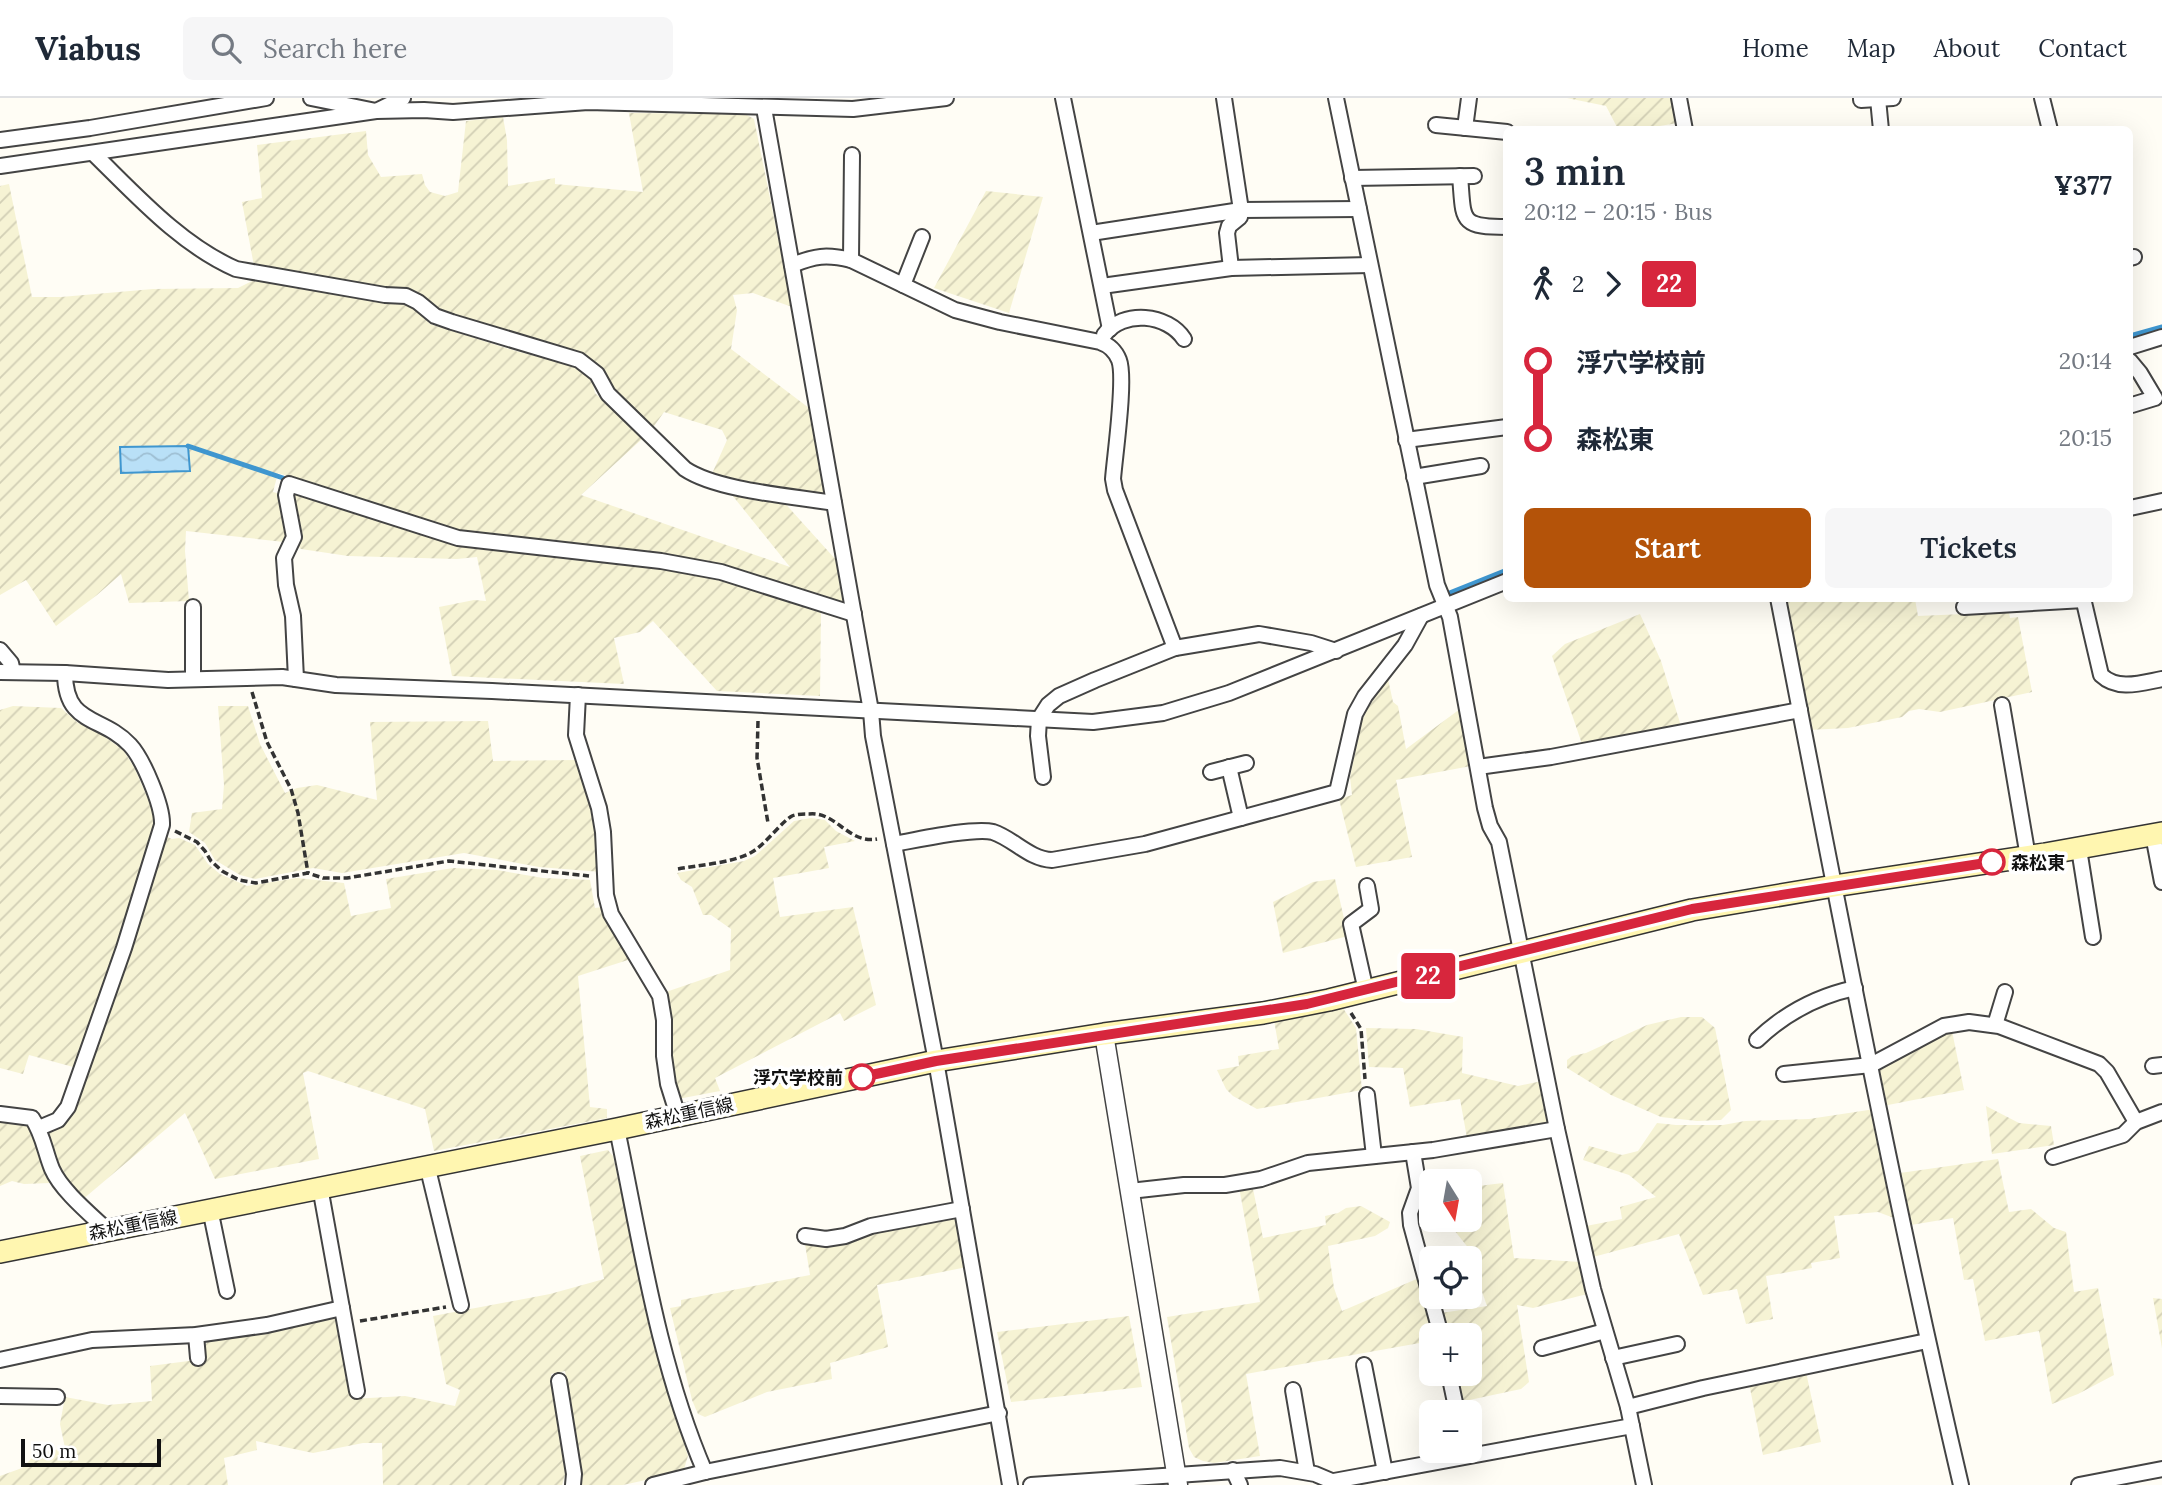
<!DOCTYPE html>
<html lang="en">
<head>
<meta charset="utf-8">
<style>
  :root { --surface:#fff; --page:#f6f6f7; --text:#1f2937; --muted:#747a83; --line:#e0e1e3; --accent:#b45309 }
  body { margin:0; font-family:Lora,"Noto Sans JP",serif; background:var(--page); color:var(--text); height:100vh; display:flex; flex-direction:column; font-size:26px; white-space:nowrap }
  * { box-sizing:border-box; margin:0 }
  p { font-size:23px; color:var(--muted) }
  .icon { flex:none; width:38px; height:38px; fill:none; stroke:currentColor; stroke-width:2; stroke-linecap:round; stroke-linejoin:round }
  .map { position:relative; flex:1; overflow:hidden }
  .details { position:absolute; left:1503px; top:28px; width:630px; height:476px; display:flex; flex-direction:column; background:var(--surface); border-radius:10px; box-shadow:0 7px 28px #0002 }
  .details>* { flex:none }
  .badge { padding:0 14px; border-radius:5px; font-size:24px; line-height:46px }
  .needle { width:46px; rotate:169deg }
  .tools { position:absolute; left:1419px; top:1071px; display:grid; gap:14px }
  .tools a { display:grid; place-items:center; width:63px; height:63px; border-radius:10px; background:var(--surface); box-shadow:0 7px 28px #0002; font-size:35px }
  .scale { position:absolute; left:21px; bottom:18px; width:140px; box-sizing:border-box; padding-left:7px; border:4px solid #111; border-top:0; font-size:19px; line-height:24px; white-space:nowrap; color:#111; -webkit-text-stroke:5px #fff; paint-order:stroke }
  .map>.badge { position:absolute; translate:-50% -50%; box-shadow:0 0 0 4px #fff }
  .legs { display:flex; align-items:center; gap:10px; height:77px; padding:0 21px; font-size:23px }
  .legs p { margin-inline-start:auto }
  .head { display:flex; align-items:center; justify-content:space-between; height:119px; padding:0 21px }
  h1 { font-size:38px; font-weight:600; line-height:52px }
  .action { display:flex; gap:14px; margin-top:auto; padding:14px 21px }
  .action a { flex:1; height:80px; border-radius:10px; background:var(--accent); color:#fff; font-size:28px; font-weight:600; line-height:80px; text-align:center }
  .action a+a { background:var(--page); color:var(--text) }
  ul { padding:0 21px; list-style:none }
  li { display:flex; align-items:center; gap:24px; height:77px; font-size:26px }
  li i { display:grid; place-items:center; width:10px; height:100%; margin:0 9px; background:currentColor }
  li i::after { content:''; width:18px; height:18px; margin:-9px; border:5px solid; border-radius:50%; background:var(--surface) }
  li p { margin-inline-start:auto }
  li:first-child i { background:linear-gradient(#0000 50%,currentColor 0) }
  li:last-child i { background:linear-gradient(currentColor 50%,#0000 0) }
  header { display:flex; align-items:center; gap:42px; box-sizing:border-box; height:98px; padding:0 35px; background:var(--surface); border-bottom:2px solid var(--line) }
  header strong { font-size:33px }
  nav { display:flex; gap:38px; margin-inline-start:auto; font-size:24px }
  .search { width:490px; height:63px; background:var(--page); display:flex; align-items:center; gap:18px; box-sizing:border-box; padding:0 24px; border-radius:10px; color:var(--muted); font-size:26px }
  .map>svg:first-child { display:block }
  .farmland { fill:url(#farmland-furrows) }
  .water { fill:url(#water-waves); stroke:#3f96cf; stroke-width:2 }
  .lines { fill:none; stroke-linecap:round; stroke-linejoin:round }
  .stream { stroke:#3f96cf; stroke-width:5 }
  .minor-casing { stroke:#444; stroke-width:18 }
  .tertiary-casing { stroke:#444; stroke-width:21 }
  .secondary-casing { stroke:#333; stroke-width:24 }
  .path { stroke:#333; stroke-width:3.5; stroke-dasharray:7 3.5; stroke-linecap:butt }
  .minor { stroke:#fff; stroke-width:14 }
  .tertiary { stroke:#fff; stroke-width:18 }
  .secondary { stroke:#fff6b0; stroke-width:21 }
  .line-1-casing { stroke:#fff; stroke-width:16 }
  .line-1 { stroke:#d7263d; stroke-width:10 }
  .stop-1-dot { fill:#fff; stroke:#d7263d; stroke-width:3.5 }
  .labels { text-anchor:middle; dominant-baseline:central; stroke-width:7; stroke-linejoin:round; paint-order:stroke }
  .stop-label { font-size:18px; font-weight:bold; fill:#111; stroke:#fff; text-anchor:start }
  .street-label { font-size:18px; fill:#111; stroke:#fff }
</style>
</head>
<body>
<header>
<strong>Viabus</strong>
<div class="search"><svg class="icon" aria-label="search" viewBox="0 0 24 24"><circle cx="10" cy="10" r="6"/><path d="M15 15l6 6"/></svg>Search here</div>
<nav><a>Home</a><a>Map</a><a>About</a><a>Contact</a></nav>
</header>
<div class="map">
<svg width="2162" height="1387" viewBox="0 0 2162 1387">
  <defs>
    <pattern id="farmland-furrows" width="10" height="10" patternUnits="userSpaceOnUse" patternTransform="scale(1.75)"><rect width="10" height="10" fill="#f6f3d4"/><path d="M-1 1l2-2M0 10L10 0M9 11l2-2" fill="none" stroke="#d2cfb5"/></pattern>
    <pattern id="water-waves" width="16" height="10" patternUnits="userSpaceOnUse" patternTransform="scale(1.75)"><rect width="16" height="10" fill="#b9e0f7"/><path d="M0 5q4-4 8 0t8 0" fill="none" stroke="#9ebfd3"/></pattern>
  </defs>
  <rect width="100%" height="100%" fill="#fffdf5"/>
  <!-- farmland -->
  <g class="farmland">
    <polygon points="1567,0 1673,0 1678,25 1641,31 1618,31 1606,8"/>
    <polygon points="629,15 730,16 747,17 754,21 792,209 753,195 733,197 737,212 731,251 809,310 825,398 711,378 727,342 722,332 664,314 652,331 611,290 600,271 590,260 577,255 452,219 430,206 387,191 254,168 242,104 262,100 257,47 366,33 368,57 381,79 422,76 425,87 430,94 445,98 458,94 466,23 503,19 507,42 508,88 555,80 555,86 643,94"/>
    <polygon points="9,86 32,199 61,199 153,191 238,190 252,183 299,188 406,207 418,214 430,226 519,254 579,269 592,282 595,295 642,341 581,397 790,469 728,392 782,402 837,463 845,506 840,506 763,480 724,469 478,439 278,375 273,394 280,396 286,437 284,444 186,433 185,453 189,503 129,505 121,476 97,497 56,528 26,482 0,497 0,88"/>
    <polygon points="986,93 1043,99 1009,215 934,190"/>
    <polygon points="298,394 465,449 685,474 741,487 821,515 820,598 717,593 653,523 640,534 614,540 624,586 452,578 439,509 474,502 486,503 477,459 457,461 348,458 301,451 298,448 300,441 290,399"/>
    <polygon points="1782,501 1915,501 1918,518 2009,514 2010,520 2018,519 2032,594 1940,614 1919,611 1909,613 1902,619 1848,630 1809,632"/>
    <polygon points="1640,516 1661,563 1681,628 1582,646 1552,558 1565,546"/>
    <polygon points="1388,581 1393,604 1398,608 1406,651 1460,611 1471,668 1396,682 1412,759 1356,769 1339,701 1352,697 1350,679 1362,622 1369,608"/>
    <polygon points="13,608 61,610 78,625 100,635 124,653 135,671 155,717 152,742 145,765 77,970 29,957 23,976 0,970 0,612"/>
    <polygon points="218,608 248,608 260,646 285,695 297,690 317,687 377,702 370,624 488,623 493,663 578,662 593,710 601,774 539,769 464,755 342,775 313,770 255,781 240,777 215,762 205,745 189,734 192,715 222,711 224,687"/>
    <polygon points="811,720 825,722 836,733 855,743 824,749 829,770 773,780 780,819 853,809 876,907 844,923 840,915 715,980 720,993 678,1001 669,958 669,926 671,918 666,894 730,872 731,831 711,817 703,817 692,789 681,782 677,775 744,763 755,758 794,723"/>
    <polygon points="165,738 172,741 179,740 195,747 208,766 220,776 247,788 297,780 344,785 351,818 391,810 386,781 453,770 497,772 543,780 590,782 595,810 602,809 631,861 578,878 590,1009 607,1011 607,1020 434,1053 425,1011 308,973 303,975 319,1061 215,1081 185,1015 82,1102 57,1071 45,1033 67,1024 73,1016"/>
    <polygon points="1335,781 1348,838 1283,855 1273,804 1313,784"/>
    <polygon points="1343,910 1356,930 1362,992 1257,1011 1233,998 1226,991 1217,972 1239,968 1238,958 1279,951 1274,922"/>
    <polygon points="1681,919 1702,919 1715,930 1731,1012 1721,1022 1697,1023 1661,1019 1611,997 1567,970 1567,962 1572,958 1586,955 1647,927"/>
    <polygon points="1366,930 1416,931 1463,939 1462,975 1518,988 1542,983 1550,1027 1467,1040 1460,1001 1410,1009 1403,970 1369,969"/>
    <polygon points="1952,933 1964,992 1883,1008 1876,972 1912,954 1937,937"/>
    <polygon points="1986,1008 2019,1025 2051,1028 2054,1047 1992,1056"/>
    <polygon points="1875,1011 1894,1120 1878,1114 1834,1118 1840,1160 1811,1165 1812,1170 1766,1178 1773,1221 1746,1226 1737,1191 1703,1197 1679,1136 1593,1159 1586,1128 1622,1121 1620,1109 1656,1099 1629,1077 1583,1062 1589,1048 1622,1057 1638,1053 1657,1025 1676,1027 1723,1027 1745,1023 1809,1021"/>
    <polygon points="0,1021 30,1024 54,1082 50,1085 24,1086 12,1083 0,1088"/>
    <polygon points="608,1052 613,1058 657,1257 688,1358 684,1371 678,1375 623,1387 582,1387 565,1273 551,1276 563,1347 565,1377 562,1387 383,1387 382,1345 363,1345 313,1355 256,1343 257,1352 224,1360 228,1387 0,1387 0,1378 22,1370 36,1356 65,1350 60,1326 65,1299 108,1307 152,1303 150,1268 204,1261 203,1253 207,1244 336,1218 351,1301 405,1298 455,1308 460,1292 446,1286 433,1218 550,1196 604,1181 580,1058"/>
    <polygon points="1998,1061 2009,1114 2031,1111 2054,1130 2066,1134 2074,1194 2098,1190 2114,1277 2078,1296 2052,1306 2039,1233 1985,1243 1973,1181 1964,1182 1953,1120 1911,1127 1900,1075"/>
    <polygon points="1503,1085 1514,1160 1581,1164 1587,1196 1533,1210 1517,1207 1529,1284 1521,1291 1460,1304 1454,1276 1470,1276 1470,1237 1446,1237 1441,1215 1487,1208 1474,1171 1480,1170 1478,1162 1446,1122 1470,1122 1470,1089"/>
    <polygon points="1252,1086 1263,1140 1326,1127 1325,1118 1338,1115 1346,1110 1361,1108 1390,1124 1388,1130 1375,1138 1328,1148 1334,1190 1342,1213 1419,1180 1435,1237 1432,1237 1431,1243 1246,1276 1260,1358 1214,1365 1203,1363 1194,1359 1189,1350 1167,1219 1260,1204 1239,1089"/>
    <polygon points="945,1121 959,1121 967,1169 877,1187 888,1249 830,1265 832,1281 767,1294 705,1319 698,1316 692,1302 670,1210 681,1208 681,1202 810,1177 805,1146 827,1148 843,1146 873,1135"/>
    <polygon points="2153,1200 2162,1201 2162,1250"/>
    <polygon points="1129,1218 1142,1289 1011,1304 997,1234"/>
    <polygon points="1806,1274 1821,1344 1763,1357 1749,1285"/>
  </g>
  <!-- water -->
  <polygon class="water" points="188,348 190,373 121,375 120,349"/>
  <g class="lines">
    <!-- stream -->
    <g class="stream">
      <polyline points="2130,238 2162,229"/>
      <polyline points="188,348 283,380"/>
      <polyline points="1447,496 1507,472"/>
    </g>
    <!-- minor casing -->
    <g class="minor-casing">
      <g id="minor">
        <polyline points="311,0 376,13 403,0"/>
        <polyline points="1063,0 1110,231"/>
        <polyline points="1224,0 1241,112 1359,111"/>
        <polyline points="1336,0 1437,487 1450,519 1485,710 1490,728 1499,744 1557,1031 1593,1191 1628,1309 1644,1387"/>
        <polyline points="1679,0 1685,32"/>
        <polyline points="1861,0 1861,2 1893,0"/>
        <polyline points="2042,0 2050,32"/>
        <polyline points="1878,1 1881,32"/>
        <polyline points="764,10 871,613 873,638 936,963 1010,1387"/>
        <polyline points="1436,27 1507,34"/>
        <polyline points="1465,30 1469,0"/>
        <polyline points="0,42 90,30 266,0"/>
        <path d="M94,56c43,42 87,91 142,115l149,26 21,1 12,6 17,14 17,6 127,38 18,14 11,20 77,75c33,22 108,27 149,34"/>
        <polyline points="0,68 376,13 424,12 453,14 588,4 853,11 946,0"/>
        <path d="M1460,78c4,44 -2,51 47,51"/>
        <polyline points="1352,80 1474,78"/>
        <polyline points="1091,135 1241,112 1240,119 1229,128 1227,135 1231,170"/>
        <polyline points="2130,160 2134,159"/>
        <polyline points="851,162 852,57"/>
        <path d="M792,167c23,-9 34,-11 59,-5l104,50 45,12 100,20c9,3 15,8 19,18 7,18 -4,94 -6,119l2,11 60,158"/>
        <polyline points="903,187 922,139"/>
        <polyline points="1102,188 1231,170 1370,167"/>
        <path d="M1104,237c19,-26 64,-21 80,4"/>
        <polyline points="2130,249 2162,239"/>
        <polyline points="2130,263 2140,275 2155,300 2132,307"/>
        <polyline points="1406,342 1507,329"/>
        <polyline points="1414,379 1481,368"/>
        <polyline points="2130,410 2162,403"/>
        <path d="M1778,500c58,297 114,593 183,887"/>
        <path d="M2083,500l18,77c17,16 40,8 61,4"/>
        <polyline points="1964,509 2084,502"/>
        <polyline points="0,552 11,565 13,574"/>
        <polyline points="0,574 65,575 168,582 282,579 336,587 492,593 1093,624 1163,615 1229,595 1507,483"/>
        <polyline points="193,581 193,509"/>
        <polyline points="296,581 293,518 286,487 284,460 294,439 286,397 289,386 458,440 661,463 721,474 854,516"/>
        <polyline points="578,597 576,637 599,710 603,734 606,797 611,816 660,898 664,922 664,958 668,986 678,1018"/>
        <polyline points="2002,607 2028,759"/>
        <polyline points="1229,669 1241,720"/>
        <polyline points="1478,669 1551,659 1800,612"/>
        <polyline points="1211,674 1246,665"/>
        <polyline points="1043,679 1038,638 1039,621 1048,607 1059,598 1095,582 1175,550 1259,536 1311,545 1336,553"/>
        <polyline points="2153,737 2162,784"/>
        <path d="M894,746c22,-4 80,-17 99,-12 21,7 36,27 59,28l93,-16 192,-52 18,-78 10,-18 40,-51 16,-29"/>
        <polyline points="2079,751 2093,839"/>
        <polyline points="1366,893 1351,826 1371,811 1367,788"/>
        <polyline points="1995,927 2005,894"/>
        <path d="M1757,942c27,-26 61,-44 98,-52"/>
        <polyline points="2153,968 2162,967"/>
        <polyline points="1784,976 1871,967 1944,928 1969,924 1999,928 2099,966 2107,974 2136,1024"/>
        <polyline points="1367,997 1374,1058"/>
        <path d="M0,1016l32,4c11,16 13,34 20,51 9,21 38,45 55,61"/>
        <path d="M39,1030l19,-8 10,-13 56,-159 38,-123c1,-19 -19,-66 -32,-80 -28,-30 -65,-19 -65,-72"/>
        <path d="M617,1031c24,115 41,234 88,343"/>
        <polyline points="1413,1054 1419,1090 1410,1115 1411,1127 1441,1237"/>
        <polyline points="2053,1059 2123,1037 2136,1024 2162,1014"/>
        <polyline points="427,1067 461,1207"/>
        <polyline points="320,1089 357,1293"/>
        <polyline points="1130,1093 1184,1087 1225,1087 1261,1081 1308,1065 1433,1052 1557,1031"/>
        <polyline points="210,1111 227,1193"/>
        <polyline points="805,1138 826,1141 845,1138 871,1128 962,1111"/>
        <polyline points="196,1237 198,1260"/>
        <polyline points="1542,1250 1605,1233"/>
        <polyline points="1613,1260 1677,1246"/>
        <polyline points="0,1262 92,1242 196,1237 267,1227 342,1210"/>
        <polyline points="1364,1267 1385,1374"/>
        <polyline points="1449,1276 1457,1314"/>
        <polyline points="559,1283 574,1376 573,1387"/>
        <polyline points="1293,1292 1307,1374"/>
        <polyline points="0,1298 57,1299"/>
        <polyline points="1628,1309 1703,1290 1927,1243"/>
        <polyline points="1233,1372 1240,1387"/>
        <polyline points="653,1387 705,1374 999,1315"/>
        <polyline points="1031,1387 1280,1370 1315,1376 1341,1387"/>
        <polyline points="1333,1387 1334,1383 1632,1328"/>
        <polyline points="2079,1387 2162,1371"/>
      </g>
    </g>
    <!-- tertiary casing -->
    <g class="tertiary-casing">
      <polyline id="tertiary" points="1104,936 1178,1387"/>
    </g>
    <!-- secondary casing -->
    <g class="secondary-casing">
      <polyline id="secondary" points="0,1154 617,1031 936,963 1104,936 1263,915 1329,902 1692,812 1834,788 2045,756 2162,735"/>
    </g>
    <!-- path -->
    <g class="path">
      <polyline points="252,594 267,644 291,691 298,715 308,775"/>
      <polyline points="758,623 757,660 768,725"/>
      <polyline points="175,733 197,744 205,753 211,763 222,773 239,782 256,785 308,775 323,780 347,780 449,763 589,778"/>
      <path d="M678,771c21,-4 55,-6 74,-17 14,-8 30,-31 40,-36 4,-2 12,-2 17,-2 27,-3 39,30 68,25"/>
      <polyline points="1351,915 1361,931 1365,981"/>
      <polyline points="360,1223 446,1209"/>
    </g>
    <!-- minor -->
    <use href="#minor" class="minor"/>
    <!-- tertiary -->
    <use href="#tertiary" class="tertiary"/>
    <!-- secondary -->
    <use href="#secondary" class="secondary"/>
  </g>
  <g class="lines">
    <!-- line-1 casing -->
    <g class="line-1-casing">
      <polyline id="line-1" points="862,979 936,963 1307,906 1692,811 1992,764"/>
    </g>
    <!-- line-1 -->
    <use href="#line-1" class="line-1"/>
  </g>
  <!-- markers -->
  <g class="stop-1-dot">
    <circle cx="1992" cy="764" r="12"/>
    <circle cx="862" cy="979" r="12"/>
  </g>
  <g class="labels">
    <!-- stop labels -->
    <g class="stop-label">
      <text x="2011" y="764">森松東</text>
      <text x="843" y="979" text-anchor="end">浮穴学校前</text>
    </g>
    <!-- street labels -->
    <g class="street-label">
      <text transform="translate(689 1015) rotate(-12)">森松重信線</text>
      <text transform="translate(133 1127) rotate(-11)">森松重信線</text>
    </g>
  </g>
</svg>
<div class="tools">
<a><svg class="needle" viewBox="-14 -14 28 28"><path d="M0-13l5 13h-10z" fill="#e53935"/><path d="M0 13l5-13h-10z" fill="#747a83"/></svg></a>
<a><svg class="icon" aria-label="locate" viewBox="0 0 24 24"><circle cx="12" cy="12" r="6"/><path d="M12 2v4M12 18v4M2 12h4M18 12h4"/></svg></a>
<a>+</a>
<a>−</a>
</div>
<div class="scale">50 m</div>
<b class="badge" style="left:1428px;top:878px;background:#d7263d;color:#fff">22</b>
<section class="details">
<div class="head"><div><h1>3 min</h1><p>20:12 – 20:15 · Bus</p></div><b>¥377</b></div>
<div class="legs"><svg class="icon" aria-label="walk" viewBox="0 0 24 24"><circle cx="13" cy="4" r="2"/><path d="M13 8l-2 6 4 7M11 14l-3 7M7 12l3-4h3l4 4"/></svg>2<svg class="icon" aria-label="forward" viewBox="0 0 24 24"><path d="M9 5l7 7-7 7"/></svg><b class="badge" style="background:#d7263d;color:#fff">22</b></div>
<ul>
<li><i style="color:#d7263d"></i><b>浮穴学校前</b><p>20:14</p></li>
<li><i style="color:#d7263d"></i><b>森松東</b><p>20:15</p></li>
</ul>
<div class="action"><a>Start</a><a>Tickets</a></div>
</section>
</div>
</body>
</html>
